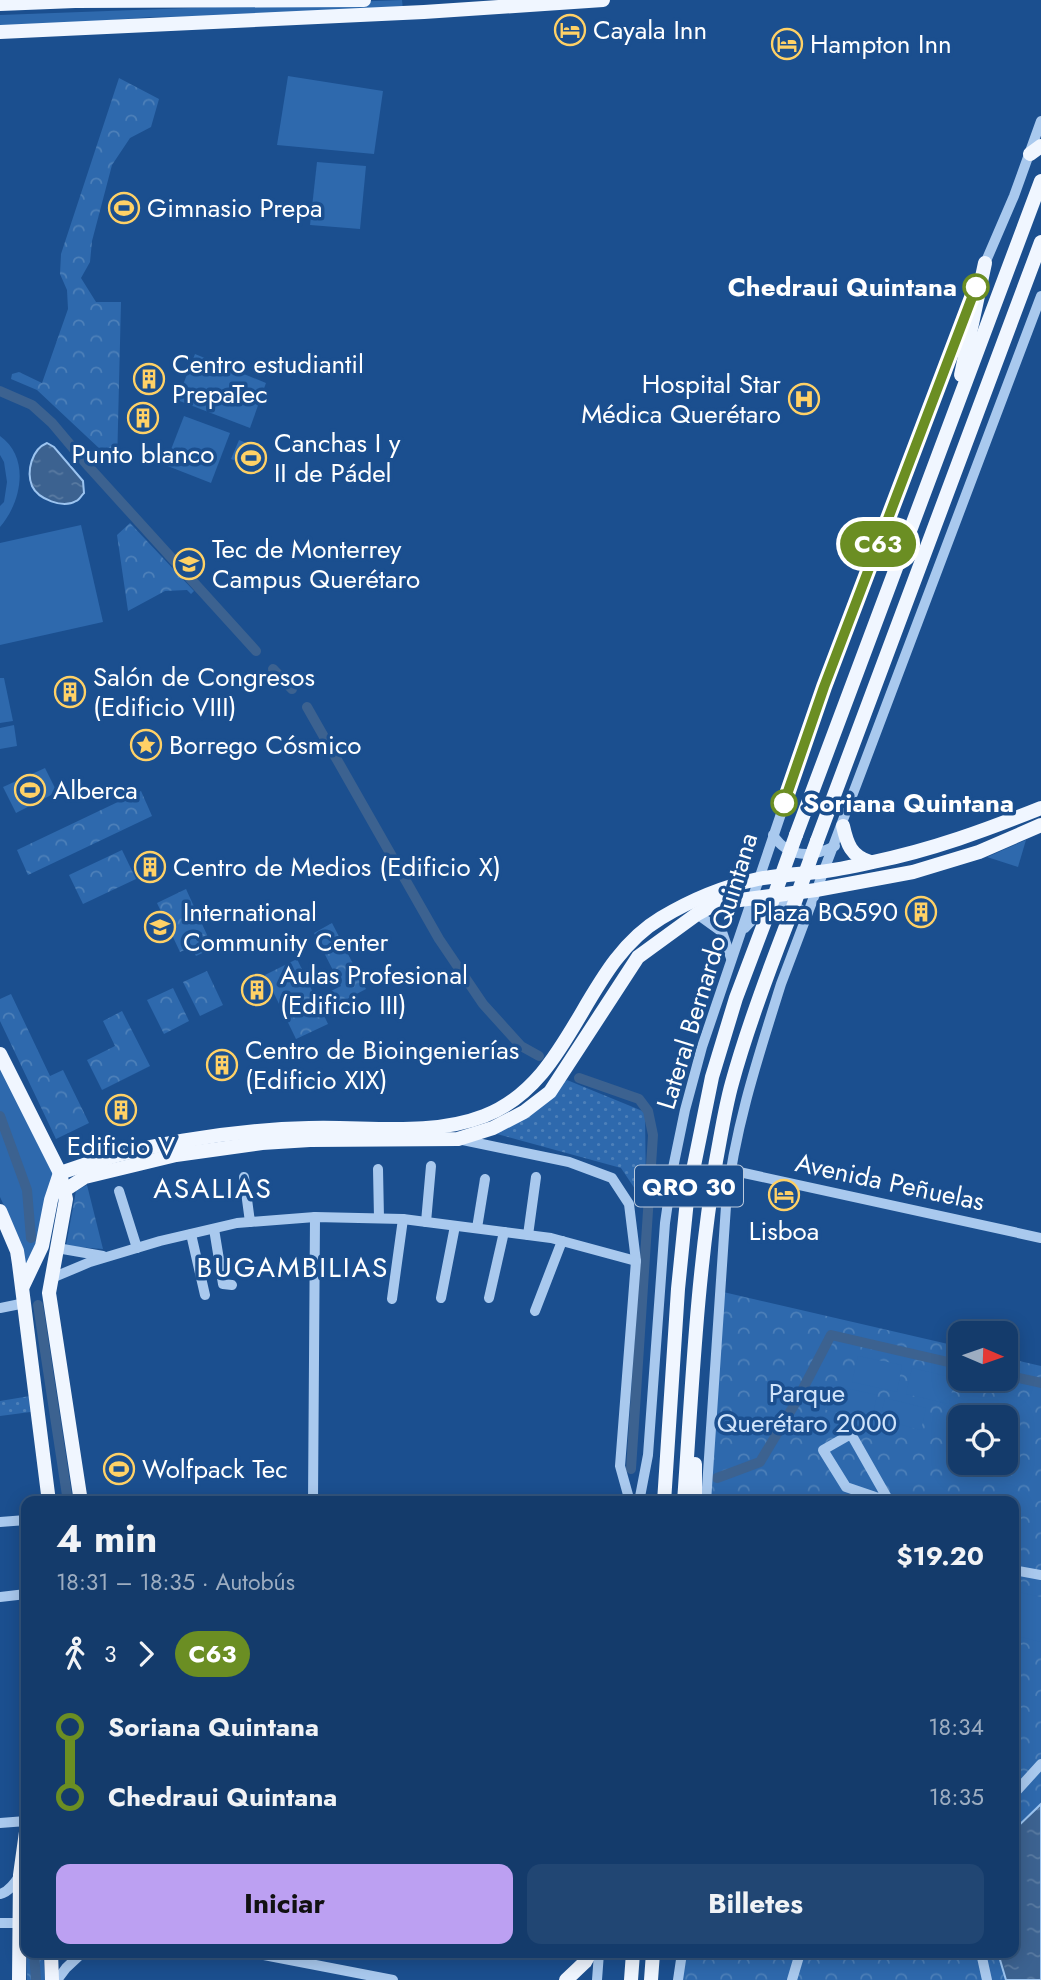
<!DOCTYPE html>
<html lang="es">
<head>
<meta charset="utf-8">
<style>
  :root { --surface:#143b6b; --page:#214673; --text:#f1f3f6; --muted:#9dadc1; --line:#33557e; --accent:#bca0f2 }
  body { margin:0; font-family:Jost,sans-serif; background:var(--page); color:var(--text); height:100vh; display:flex; flex-direction:column; font-size:26px; white-space:nowrap }
  * { box-sizing:border-box; margin:0 }
  p { font-size:23px; color:var(--muted) }
  .icon { flex:none; width:38px; height:38px; fill:none; stroke:currentColor; stroke-width:2; stroke-linecap:round; stroke-linejoin:round }
  .map { position:relative; flex:1; overflow:hidden }
  .panel { position:absolute; left:21px; top:1496px; width:998px; height:462px; display:flex; flex-direction:column; background:var(--surface); border-radius:14px; box-shadow:0 4px 18px #0003,0 0 0 2px var(--line) }
  .panel>* { flex:none }
  .badge { padding:0 14px; border-radius:23px; font-size:24px; line-height:46px }
  .needle { width:46px; rotate:92deg }
  .buttons { position:absolute; left:948px; top:1321px; display:grid; gap:14px }
  .buttons a { display:grid; place-items:center; width:70px; height:70px; border-radius:14px; background:var(--surface); box-shadow:0 4px 18px #0003,0 0 0 2px var(--line); font-size:35px }
  .map>.badge { position:absolute; translate:-50% -50%; box-shadow:0 0 0 4px #fff }
  .legs { display:flex; align-items:center; gap:10px; height:77px; padding:0 35px; font-size:23px }
  .legs p { margin-inline-start:auto }
  .head { display:flex; align-items:center; justify-content:space-between; height:119px; padding:0 35px }
  h1 { font-size:38px; font-weight:700; line-height:52px }
  .cta { display:flex; gap:14px; margin-top:auto; padding:14px 35px }
  .cta a { flex:1; height:80px; border-radius:14px; background:var(--accent); color:#111; font-size:28px; font-weight:700; line-height:80px; text-align:center }
  .cta a+a { background:var(--page); color:var(--text) }
  ul { padding:0 35px; list-style:none }
  li { display:flex; align-items:center; gap:24px; height:70px; font-size:26px }
  li i { display:grid; place-items:center; width:10px; height:100%; margin:0 9px; background:currentColor }
  li i::after { content:''; width:18px; height:18px; margin:-9px; border:5px solid; border-radius:50%; background:var(--surface) }
  li p { margin-inline-start:auto }
  li:first-child i { background:linear-gradient(#0000 50%,currentColor 0) }
  li:last-child i { background:linear-gradient(currentColor 50%,#0000 0) }
  .map>svg:first-child { display:block }
  .grass { fill:url(#grass-dots) }
  .park { fill:url(#park-crowns); fill-rule:evenodd }
  .garden { fill:#2e69ad }
  .water { fill:url(#water-ripples); stroke:#9cc4f0; stroke-width:2 }
  .lines { fill:none; stroke-linecap:round; stroke-linejoin:round }
  .canal { stroke:#3c6290; stroke-width:10 }
  .minor { stroke:#a9c9ee; stroke-width:10 }
  .major { stroke:#f0f6ff; stroke-width:14 }
  .major-bridge { stroke:#f0f6ff; stroke-width:14 }
  .line-1-casing { stroke:#fff; stroke-width:16 }
  .line-1 { stroke:#6b8e23; stroke-width:10 }
  .stop-1-dot { fill:#fff; stroke:#6b8e23; stroke-width:3.5 }
  .labels { text-anchor:middle; dominant-baseline:central; stroke-width:7; stroke-linejoin:round; paint-order:stroke }
  .shield { fill:#1b4f8f; stroke:#bbcadd; stroke-width:2 }
  .shield-label { font-size:24px; font-weight:bold; fill:#fff }
  .poi-label { font-size:26px; fill:#fff; stroke:#1b4f8f; text-anchor:start }
  .stop-label { font-size:26px; font-weight:bold; fill:#fff; stroke:#1b4f8f; text-anchor:end }
  .street-label { font-size:26px; fill:#fff; stroke:#1b4f8f }
  .park-label { font-size:26px; fill:#cfe3fa; stroke:#1b4f8f }
  .neighbourhood-label { font-size:28px; letter-spacing:2px; fill:#fff; stroke:#1b4f8f }
</style>
</head>
<body>
<div class="map">
<svg width="1041" height="1980" viewBox="0 0 1041 1980">
  <defs>
    <pattern id="grass-dots" width="8" height="8" patternUnits="userSpaceOnUse" patternTransform="scale(1.75)"><rect width="8" height="8" fill="#2e69ad"/><path d="M2 2h.1M6 6h.1" fill="none" stroke="#4d80b9" stroke-width="1.8" stroke-linecap="round"/></pattern>
    <pattern id="park-crowns" width="20" height="18" patternUnits="userSpaceOnUse" patternTransform="scale(1.75)"><rect width="20" height="18" fill="#2e69ad"/><path d="M2 6a3 3 0 1 1 6 0M12 15a3 3 0 1 1 6 0" fill="none" stroke="#4d80b9"/></pattern>
    <pattern id="water-ripples" width="26" height="14" patternUnits="userSpaceOnUse" patternTransform="scale(1.75)"><rect width="26" height="14" fill="#3c6290"/><path d="M2 4q2-2 4 0t4 0M15 11q2-2 4 0t4 0" fill="none" stroke="#597aa1"/></pattern>
  </defs>
  <rect width="100%" height="100%" fill="#1b4f8f"/>
  <!-- grass -->
  <g class="grass">
    <polygon points="567,1080 645,1112 646,1195 639,1195 621,1168 497,1134"/>
    <polygon points="36,1395 38,1411 0,1416 0,1401"/>
  </g>
  <!-- park -->
  <g class="park">
    <polygon points="119,78 159,99 151,127 130,138 112,165 92,241 90,262 81,278 96,302 121,302 117,465 37,390 11,379 12,374 19,372 42,383 68,309 67,290 60,274 61,254"/>
    <polygon points="130,523 194,591 191,594 187,590 165,591 128,611 117,535"/>
    <polygon points="141,791 152,816 28,875 17,850"/>
    <polygon points="122,850 136,879 83,904 69,875"/>
    <polygon points="186,889 213,948 196,956 191,947 180,952 157,903"/>
    <polygon points="332,923 366,989 330,1008 323,995 341,986 314,933"/>
    <polygon points="297,959 328,1024 296,1039 265,975"/>
    <polygon points="207,971 223,1005 200,1016 183,982"/>
    <polygon points="173,988 189,1021 164,1034 147,1000"/>
    <polygon points="11,994 50,1076 63,1070 89,1123 56,1139 0,1021 0,999"/>
    <polygon points="122,1011 150,1066 102,1090 87,1060 115,1046 103,1021"/>
    <polygon points="87,1185 103,1249 66,1246 76,1191"/>
    <path d="M719,1291l242,56v32h45v-21l35,8v614h-362l4,-27h330v-451l-304,-1zM961,1418h45v45h-45z"/>
    <polygon points="27,1953 43,1953 45,1980 27,1980"/>
  </g>
  <!-- garden -->
  <g class="garden">
    <polygon points="402,0 403,9 255,16 151,17 0,29 0,15"/>
    <polygon points="288,76 383,91 374,154 277,145"/>
    <polygon points="317,162 366,166 360,229 310,225"/>
    <polygon points="195,354 266,383 250,428 177,400"/>
    <polygon points="184,416 230,433 211,483 165,465"/>
    <path d="M0,436c31,22 21,67 0,91v-21l4,-4 3,-20 -3,-20 -4,-7z"/>
    <polygon points="239,440 256,447 249,466 231,459"/>
    <polygon points="81,525 103,622 0,645 0,543"/>
    <polygon points="0,678 4,678 13,721 0,723"/>
    <polygon points="14,725 17,746 0,749 0,728"/>
    <polygon points="45,768 57,792 16,813 3,787"/>
    <polygon points="1026,840 1018,867 987,857"/>
    <polygon points="227,1049 236,1070 215,1080 206,1058"/>
    <polygon points="0,1066 54,1175 37,1241 26,1269 11,1221 0,1197"/>
    <polygon points="858,1356 902,1365 897,1392 852,1382"/>
    <polygon points="912,1368 955,1378 949,1404 906,1394"/>
    <polygon points="832,1385 877,1395 872,1420 826,1410"/>
    <polygon points="885,1398 926,1408 921,1430 880,1419"/>
    <polygon points="1014,1591 1041,1597 1041,1642 1013,1635"/>
  </g>
  <!-- water -->
  <g class="water">
    <path d="M47,443l7,4 29,34 1,12c-3,3 -5,7 -8,8 -13,8 -38,-2 -44,-15 -6,-15 0,-37 15,-43z"/>
    <polygon points="1041,1804 1041,1980 1006,1980 998,1953 1013,1953 1013,1831"/>
  </g>
  <g class="lines">
    <!-- canal -->
    <g class="canal">
      <polyline points="0,391 32,405 52,423 89,467 256,651"/>
      <polyline points="273,669 292,689"/>
      <polyline points="307,707 439,939 483,1004 521,1046 539,1056"/>
      <polyline points="579,1078 639,1099 648,1111 653,1135 631,1469"/>
      <polyline points="0,1116 27,1190 31,1238"/>
      <polyline points="38,1305 68,1502"/>
      <polyline points="1006,1375 1041,1383"/>
      <polyline points="717,1478 760,1462 796,1402 831,1335 961,1365"/>
      <polyline points="34,1953 36,1980"/>
    </g>
    <!-- minor -->
    <g class="minor">
      <polyline points="983,268 1014,196 1041,121"/>
      <path d="M773,835c15,23 38,23 62,11"/>
      <polyline points="697,914 722,932 731,958"/>
      <path d="M745,928c15,-17 31,-29 55,-19"/>
      <polyline points="458,1139 569,1162 612,1178 629,1204 636,1261 620,1466 630,1502"/>
      <polyline points="378,1169 379,1218"/>
      <polyline points="730,1170 1041,1238"/>
      <polyline points="244,1177 250,1222"/>
      <polyline points="119,1191 137,1248"/>
      <polyline points="426,1222 431,1166"/>
      <polyline points="477,1228 485,1179"/>
      <polyline points="214,1229 223,1284 232,1285"/>
      <polyline points="191,1234 205,1295"/>
      <polyline points="528,1235 536,1177"/>
      <polyline points="57,1248 103,1256"/>
      <polyline points="52,1278 90,1262 160,1241 237,1223 315,1217 403,1219 551,1238 636,1261"/>
      <polyline points="441,1298 455,1226"/>
      <polyline points="489,1298 504,1232"/>
      <polyline points="392,1299 403,1219"/>
      <polyline points="0,1308 25,1303"/>
      <polyline points="535,1311 562,1241"/>
      <polyline points="889,1501 851,1434 823,1450 846,1487 890,1502"/>
      <polyline points="313,1502 315,1217"/>
      <polyline points="639,1502 648,1455 665,1223 673,1168 685,1110 702,1047 824,687 974,293"/>
      <path d="M706,1502l20,-296c8,-76 32,-149 55,-222l260,-688"/>
      <polyline points="0,1522 26,1520"/>
      <polyline points="1013,1570 1041,1575"/>
      <polyline points="0,1597 26,1594"/>
      <polyline points="1013,1795 1041,1764"/>
      <polyline points="0,1823 26,1821"/>
      <path d="M0,1894c9,-2 15,-11 20,-19"/>
      <polyline points="0,1923 25,1923"/>
      <polyline points="253,1953 393,1980"/>
      <polyline points="981,1953 987,1980"/>
      <polyline points="57,1980 66,1968 82,1953"/>
      <polyline points="597,1980 599,1953"/>
      <polyline points="678,1980 682,1953"/>
      <polyline points="792,1980 800,1953"/>
    </g>
    <!-- major -->
    <g class="major">
      <polyline points="0,4 75,1 364,0"/>
      <polyline points="0,32 424,12 603,0"/>
      <polyline points="1030,154 1041,146"/>
      <polyline points="961,375 985,263"/>
      <path d="M843,826c4,18 8,30 27,36"/>
      <polyline points="796,835 1041,181"/>
      <polyline points="817,841 1041,242"/>
      <polyline points="0,1054 60,1173 66,1199 49,1293 81,1502"/>
      <polyline points="65,1190 85,1177 176,1155 262,1143 310,1140 458,1139 493,1128 524,1112 550,1092 638,957 697,914 717,903 816,890 913,872 979,852 1041,825"/>
      <polyline points="0,1211 17,1251 19,1264 49,1502"/>
      <path d="M23,1286l19,-40 9,-46 9,-27c77,-28 167,-43 249,-45 57,-2 121,9 175,-12 90,-35 98,-151 177,-198 30,-18 64,-32 97,-39 20,-4 41,-5 61,-7 18,-2 36,-6 54,-10 59,-12 113,-32 168,-54"/>
      <polyline points="664,1502 678,1289 687,1200 712,1077 736,998 767,916"/>
      <path d="M684,1502c8,-114 13,-228 32,-341 5,-26 9,-53 16,-78 15,-55 35,-108 56,-162"/>
      <polyline points="695,1502 695,1464"/>
      <polyline points="51,1953 52,1980"/>
      <polyline points="19,1980 20,1875 26,1832"/>
      <polyline points="566,1980 585,1962 590,1953"/>
      <polyline points="631,1980 633,1953"/>
      <polyline points="651,1980 653,1953"/>
    </g>
    <!-- major-bridge -->
    <g class="major-bridge">
      <polyline points="767,916 796,835"/>
      <polyline points="788,921 817,841"/>
    </g>
  </g>
  <g class="lines">
    <!-- line-1 casing -->
    <g class="line-1-casing">
      <polyline id="line-1" points="784,803 824,687 976,287"/>
    </g>
    <!-- line-1 -->
    <use href="#line-1" class="line-1"/>
  </g>
  <!-- icons -->
  <defs>
    <g id="hotel-ring" transform="scale(1.575)"><circle r="9.5" fill="#1b4f8f" stroke="#ffd166" stroke-width="1.5"/><path d="M-6-4.5h1.5V1H6V5H4.5V3h-9V5H-6ZM-4 0a1.8 1.8 0 1 1 3.6 0ZM.5 0V-2.5h3Q6-2.5 6 0Z" fill="#ffd166"/></g>
    <g id="stadium-ring" transform="scale(1.575)"><circle r="9.5" fill="#1b4f8f" stroke="#ffd166" stroke-width="1.5"/><path d="M0-5a6.5 5 0 1 0 0 10a6.5 5 0 1 0 0-10ZM-3.5-1.8h7v3.6h-7Z" fill="#ffd166"/></g>
    <g id="building-ring" transform="scale(1.575)"><circle r="9.5" fill="#1b4f8f" stroke="#ffd166" stroke-width="1.5"/><path d="M-4-6H4V6H1V3H-1V6H-4ZM-2.5-4.3h1.7v1.8h-1.7ZM.8-4.3h1.7v1.8H.8ZM-2.5-1h1.7V.8h-1.7ZM.8-1h1.7V.8H.8Z" fill="#ffd166"/></g>
    <g id="hospital-ring" transform="scale(1.575)"><circle r="9.5" fill="#1b4f8f" stroke="#ffd166" stroke-width="1.5"/><path d="M-5-5h3v3.5h4V-5h3V5h-3V1.5h-4V5h-3Z" fill="#ffd166"/></g>
    <g id="university-ring" transform="scale(1.575)"><circle r="9.5" fill="#1b4f8f" stroke="#ffd166" stroke-width="1.5"/><path d="M0-5L7-2L0 1L-7-2ZM-4 1L0 2.5L4 1V4Q0 6-4 4Z" fill="#ffd166"/></g>
    <g id="sight-ring" transform="scale(1.575)"><circle r="9.5" fill="#1b4f8f" stroke="#ffd166" stroke-width="1.5"/><path d="M0-6L1.8-2.2L6-1.7L2.9 1.2L3.7 5.4L0 3.3L-3.7 5.4L-2.9 1.2L-6-1.7L-1.8-2.2Z" fill="#ffd166"/></g>
  </defs>
  <g fill-rule="evenodd">
    <use href="#hotel-ring" x="570" y="30"/>
    <use href="#hotel-ring" x="787" y="44"/>
    <use href="#stadium-ring" x="124" y="208"/>
    <use href="#building-ring" x="149" y="379"/>
    <use href="#hospital-ring" x="804" y="399"/>
    <use href="#building-ring" x="143" y="418"/>
    <use href="#stadium-ring" x="251" y="458"/>
    <use href="#university-ring" x="189" y="564"/>
    <use href="#building-ring" x="70" y="692"/>
    <use href="#sight-ring" x="146" y="745"/>
    <use href="#stadium-ring" x="30" y="790"/>
    <use href="#building-ring" x="150" y="867"/>
    <use href="#building-ring" x="921" y="912"/>
    <use href="#university-ring" x="160" y="927"/>
    <use href="#building-ring" x="257" y="990"/>
    <use href="#building-ring" x="222" y="1065"/>
    <use href="#building-ring" x="121" y="1110"/>
    <use href="#hotel-ring" x="784" y="1195"/>
    <use href="#stadium-ring" x="119" y="1469"/>
  </g>
  <!-- markers -->
  <g class="stop-1-dot">
    <circle cx="976" cy="287" r="12"/>
    <circle cx="784" cy="803" r="12"/>
  </g>
  <g class="labels">
    <!-- shield labels -->
    <rect class="shield" x="635" y="1165.5" width="108" height="41" rx="5"/>
    <g class="shield-label">
      <text x="689" y="1186">QRO 30</text>
    </g>
    <!-- poi labels -->
    <g class="poi-label">
      <text x="593" y="30">Cayala Inn</text>
      <text x="810" y="44">Hampton Inn</text>
      <text x="147" y="208">Gimnasio Prepa</text>
      <text x="172" y="364">Centro estudiantil<tspan x="172" dy="30">PrepaTec</tspan></text>
      <text x="781" y="384" text-anchor="end">Hospital Star<tspan x="781" dy="30">Médica Querétaro</tspan></text>
      <text x="274" y="443">Canchas I y<tspan x="274" dy="30">II de Pádel</tspan></text>
      <text x="143" y="454" text-anchor="middle">Punto blanco</text>
      <text x="212" y="549">Tec de Monterrey<tspan x="212" dy="30">Campus Querétaro</tspan></text>
      <text x="93" y="677">Salón de Congresos<tspan x="93" dy="30">(Edificio VIII)</tspan></text>
      <text x="169" y="745">Borrego Cósmico</text>
      <text x="53" y="790">Alberca</text>
      <text x="173" y="867">Centro de Medios (Edificio X)</text>
      <text x="183" y="912">International<tspan x="183" dy="30">Community Center</tspan></text>
      <text x="898" y="912" text-anchor="end">Plaza BQ590</text>
      <text x="280" y="975">Aulas Profesional<tspan x="280" dy="30">(Edificio III)</tspan></text>
      <text x="245" y="1050">Centro de Bioingenierías<tspan x="245" dy="30">(Edificio XIX)</tspan></text>
      <text x="121" y="1146" text-anchor="middle">Edificio V</text>
      <text x="784" y="1231" text-anchor="middle">Lisboa</text>
      <text x="142" y="1469">Wolfpack Tec</text>
    </g>
    <!-- stop labels -->
    <g class="stop-label">
      <text x="957" y="287">Chedraui Quintana</text>
      <text x="803" y="803" text-anchor="start">Soriana Quintana</text>
    </g>
    <!-- street labels -->
    <g class="street-label">
      <text transform="translate(707 971) rotate(-73)">Lateral Bernardo Quintana</text>
      <text transform="translate(890 1182) rotate(12)">Avenida Peñuelas</text>
    </g>
    <!-- park labels -->
    <g class="park-label">
      <text x="807" y="1393">Parque<tspan x="807" dy="30">Querétaro 2000</tspan></text>
    </g>
    <!-- neighbourhood labels -->
    <g class="neighbourhood-label">
      <text x="213" y="1188">ASALIAS</text>
      <text x="293" y="1267">BUGAMBILIAS</text>
    </g>
  </g>
</svg>
<div class="buttons">
<a><svg class="needle" viewBox="-14 -14 28 28"><path d="M0-13l5 13h-10z" fill="#e53935"/><path d="M0 13l5-13h-10z" fill="#9dadc1"/></svg></a>
<a><svg class="icon" aria-label="locate" viewBox="0 0 24 24"><circle cx="12" cy="12" r="6"/><path d="M12 2v4M12 18v4M2 12h4M18 12h4"/></svg></a>
</div>
<b class="badge" style="left:878px;top:544px;background:#6b8e23;color:#fff">C63</b>
<section class="panel">
<div class="head"><div><h1>4 min</h1><p>18:31 – 18:35 · Autobús</p></div><b>$19.20</b></div>
<div class="legs"><svg class="icon" aria-label="walk" viewBox="0 0 24 24"><circle cx="13" cy="4" r="2"/><path d="M13 8l-2 6 4 7M11 14l-3 7M7 12l3-4h3l4 4"/></svg>3<svg class="icon" aria-label="forward" viewBox="0 0 24 24"><path d="M9 5l7 7-7 7"/></svg><b class="badge" style="background:#6b8e23;color:#fff">C63</b></div>
<ul>
<li><i style="color:#6b8e23"></i><b>Soriana Quintana</b><p>18:34</p></li>
<li><i style="color:#6b8e23"></i><b>Chedraui Quintana</b><p>18:35</p></li>
</ul>
<div class="cta"><a>Iniciar</a><a>Billetes</a></div>
</section>
</div>
</body>
</html>
